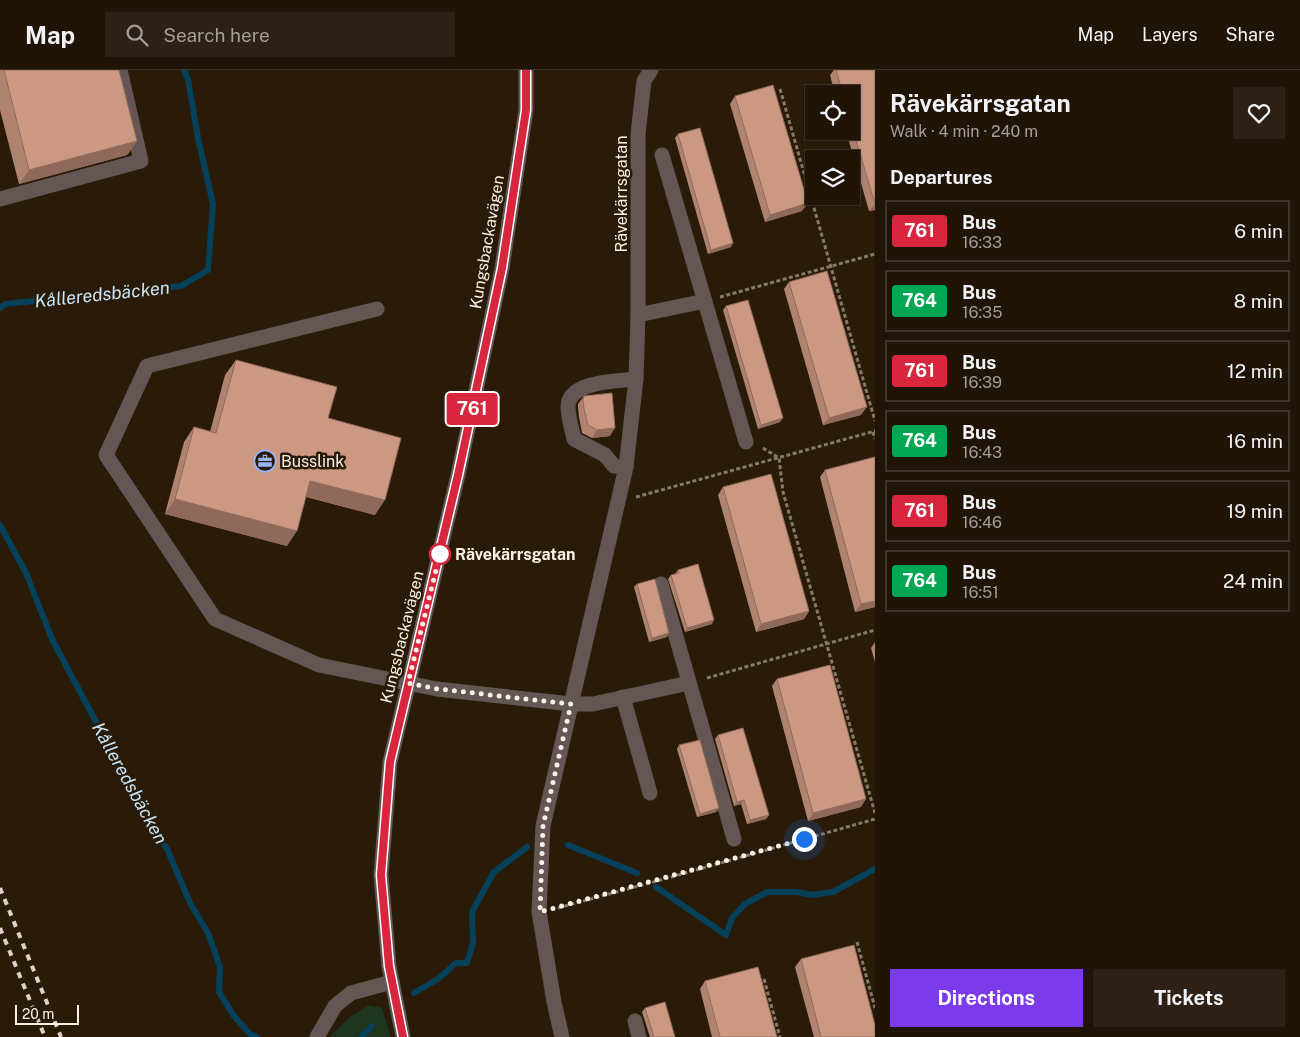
<!DOCTYPE html>
<html lang="en">
<head>
<meta charset="utf-8">
<style>
  :root { --surface:#201407; --page:#2d2115; --text:#f1f3f6; --muted:#a29e9b; --line:#3d3328; --accent:#7c3aed }
  body { margin:0; font-family:"Public Sans",sans-serif; background:var(--page); color:var(--text); height:100vh; display:flex; flex-direction:column; font-size:19px; white-space:nowrap }
  * { box-sizing:border-box; margin:0 }
  p { font-size:16px; color:var(--muted) }
  .icon { flex:none; width:28px; height:28px; fill:none; stroke:currentColor; stroke-width:2; stroke-linecap:round; stroke-linejoin:round }
  .map { position:relative; flex:1; overflow:hidden }
  .drawer { display:flex; flex-direction:column; background:var(--surface); width:425px }
  .drawer>* { flex:none }
  .badge { padding:0 10px; border-radius:4px; font-size:18px; line-height:32px }
  .fabs { position:absolute; left:805px; top:15px; display:grid; gap:10px }
  .fabs a { display:grid; place-items:center; width:55px; height:55px; border-radius:0px; background:var(--surface); box-shadow:0 1px 4px #0004,0 0 0 1px var(--line); font-size:25px }
  .scale { position:absolute; left:15px; bottom:12px; width:64px; box-sizing:border-box; padding-left:5px; border:2px solid #faf0e5; border-top:0; font-size:14px; line-height:18px; white-space:nowrap; color:#faf0e5; -webkit-text-stroke:4px #2a1b09; paint-order:stroke }
  .you { position:absolute; width:25px; height:25px; margin:-12px; border:4px solid #fff; border-radius:50%; background:#1a73e8; box-shadow:0 0 0 8px #1a73e833 }
  .map>.badge { position:absolute; translate:-50% -50%; box-shadow:0 0 0 2px #fff }
  h2 { padding:0 15px; font-size:19px; line-height:45px }
  .round { display:grid; place-items:center; flex:none; width:52px; height:52px; border-radius:0px; background:var(--page) }
  .headline { display:flex; align-items:center; justify-content:space-between; height:85px; padding:0 15px }
  h1 { font-size:24px; font-weight:700; line-height:38px }
  .cta { display:flex; gap:10px; margin-top:auto; padding:10px 15px }
  .cta a { flex:1; height:58px; border-radius:0px; background:var(--accent); color:#fff; font-size:20px; font-weight:700; line-height:58px; text-align:center }
  .cta a+a { background:var(--page); color:var(--text) }
  ul { padding:0; list-style:none }
  li { display:flex; align-items:center; gap:15px; height:62px; margin:0 10px 8px; padding:0 5px; border:2px solid var(--line); border-radius:0px }
  li div { flex:1 }
  li b { display:block; font-size:19px }
  li em { font-style:normal }
  li .badge { min-width:55px; font-weight:700; text-align:center }
  header { display:flex; align-items:center; gap:30px; box-sizing:border-box; height:70px; padding:0 25px; background:var(--surface); border-bottom:1px solid var(--line) }
  header strong { font-size:24px }
  nav { display:flex; gap:28px; margin-inline-start:auto; font-size:18px }
  .search { width:350px; height:45px; background:var(--page); display:flex; align-items:center; gap:12px; box-sizing:border-box; padding:0 18px; border-radius:0px; color:var(--muted); font-size:19px }
  main { display:flex; flex:1; min-height:0 }
  .map>svg:first-child { display:block }
  .green { fill:#1d341f }
  .lines { fill:none; stroke-linecap:round; stroke-linejoin:round }
  .stream { stroke:#05415b; stroke-width:6 }
  .path { stroke:#86796a; stroke-width:3; stroke-dasharray:4 2.5; stroke-linecap:butt }
  .minor { stroke:#635654; stroke-width:15 }
  .rail { stroke:#ddd2c6; stroke-width:4; stroke-dasharray:6 6; stroke-linecap:butt }
  .wall { fill:#af836f }
  .shaded-wall { fill:#8f6a5a }
  .building { fill:#cc9881; stroke:#8f6a5a }
  .line-casing { stroke:#fff; stroke-width:11 }
  .line { stroke:#d7263d; stroke-width:8 }
  .walk { stroke:#faf0e5; stroke-width:5; stroke-dasharray:0 9 }
  .stop-dot { fill:#fff; stroke:#d7263d; stroke-width:2.5 }
  .labels { text-anchor:middle; dominant-baseline:central; stroke-width:5; stroke-linejoin:round; paint-order:stroke }
  .street-label { font-size:16px; fill:#faf0e5; stroke:#2a1b09 }
  .poi-label { font-size:16px; fill:#faf0e5; stroke:#2a1b09; text-anchor:start }
  .stop-label { font-size:16px; font-weight:bold; fill:#faf0e5; stroke:#2a1b09; text-anchor:start }
  .water-label { font-size:18px; font-style:italic; fill:#c7e5f7; stroke:#2a1b09 }
</style>
</head>
<body>
<header>
<strong>Map</strong>
<div class="search"><svg class="icon" aria-label="search" viewBox="0 0 24 24"><circle cx="10" cy="10" r="6"/><path d="M15 15l6 6"/></svg>Search here</div>
<nav><a>Map</a><a>Layers</a><a>Share</a></nav>
</header>
<main>
<div class="map">
<svg width="875" height="967" viewBox="0 0 875 967">
  <rect width="100%" height="100%" fill="#2a1b09"/>
  <!-- green -->
  <polygon class="green" points="368,935 382,938 391,967 331,967 332,964 349,948"/>
  <g class="lines">
    <!-- stream -->
    <g class="stream">
      <polyline points="0,238 5,234 181,216 208,200 213,134 198,68 188,9 184,0"/>
      <polyline points="0,455 26,503 52,569 140,735 168,781 190,833 208,863 220,897 219,922 234,946 250,964 257,967"/>
      <polyline points="568,775 637,803"/>
      <polyline points="656,817 726,865 732,848 745,834 767,822 797,822 812,825 833,822 875,799"/>
      <polyline points="414,923 438,909 456,893 467,893 473,873 472,842 494,802 527,777"/>
      <polyline points="361,967 372,956"/>
    </g>
    <!-- path -->
    <g class="path">
      <polyline points="780,19 875,351"/>
      <polyline points="720,227 875,184"/>
      <polyline points="873,362 875,369"/>
      <polyline points="763,378 779,388 783,422 875,743"/>
      <polyline points="636,427 875,361"/>
      <polyline points="707,608 875,560"/>
      <polyline points="558,838 668,808 875,749"/>
      <polyline points="857,872 875,938"/>
      <polyline points="764,909 780,967"/>
    </g>
    <!-- minor -->
    <g class="minor">
      <polyline points="662,85 746,372"/>
      <polyline points="0,129 141,91 120,0"/>
      <polyline points="377,239 147,296 106,385 215,549 319,595 437,619 571,634 593,634 689,613"/>
      <polyline points="638,245 705,231"/>
      <path d="M626,397l-12,-1 -9,-11 -31,-16c-2,-10 -6,-22 -6,-32 0,-26 49,-26 68,-28"/>
      <polyline points="661,514 734,769"/>
      <polyline points="623,627 650,723"/>
      <polyline points="635,951 639,967"/>
      <polyline points="317,967 335,936 351,923 392,912"/>
      <polyline points="403,967 389,896 381,805 390,692 458,405 502,198 526,40 526,0"/>
      <polyline points="562,967 554,932 539,842 543,756 626,397 636,309 638,245 638,64 644,11 651,0"/>
    </g>
    <!-- rail -->
    <g class="rail">
      <polyline points="0,818 61,967"/>
      <polyline points="0,858 45,967"/>
    </g>
  </g>
  <!-- wall -->
  <g class="wall">
    <polygon points="0,0 119,0 137,71 127,85 19,114 0,40"/>
    <polygon points="834,0 875,0 875,140 869,141 846,61 851,61 851,24 835,24 830,5"/>
    <polygon points="735,26 802,141 765,152 730,34"/>
    <polygon points="678,64 731,177 708,184 675,68"/>
    <polygon points="789,212 861,345 823,355 784,219"/>
    <polygon points="726,236 780,352 758,359 723,240"/>
    <polygon points="236,290 328,348 375,445 306,427 287,476 165,444 184,372 194,357 210,362 225,305"/>
    <polygon points="584,326 610,366 592,368 582,363 579,347 578,337 578,334"/>
    <polygon points="875,387 875,537 855,542 820,407 825,400"/>
    <polygon points="723,417 809,541 804,549 756,562 718,425"/>
    <polygon points="678,500 712,554 685,562 668,509 671,505 675,504"/>
    <polygon points="637,514 667,567 649,572 634,517"/>
    <polygon points="875,572 875,592 871,578"/>
    <polygon points="777,609 861,737 808,751 772,616"/>
    <polygon points="718,665 769,745 766,749 747,754 741,734 734,736 715,669"/>
    <polygon points="679,675 719,738 716,742 697,747 677,679"/>
    <polygon points="801,889 875,967 814,967 795,897"/>
    <polygon points="705,911 777,967 712,967 700,919"/>
    <polygon points="645,938 675,967 650,967 642,942"/>
  </g>
  <!-- shaded-wall -->
  <g class="shaded-wall">
    <polygon points="137,71 127,85 19,114 29,100"/>
    <polygon points="808,133 802,141 765,152 770,145"/>
    <polygon points="875,134 875,140 869,141"/>
    <polygon points="733,173 731,177 708,184 711,180"/>
    <polygon points="867,337 861,345 823,355 829,348"/>
    <polygon points="783,348 780,352 758,359 761,355"/>
    <polygon points="615,358 610,366 592,368 597,360"/>
    <polygon points="310,411 385,430 375,445 300,425"/>
    <polygon points="175,429 297,461 287,476 165,444"/>
    <polygon points="875,531 875,537 855,542 861,534"/>
    <polygon points="809,541 804,549 756,562 761,554"/>
    <polygon points="714,550 712,554 685,562 687,558"/>
    <polygon points="669,563 667,567 649,572 652,568"/>
    <polygon points="866,729 861,737 808,751 813,743"/>
    <polygon points="744,730 741,734 734,736 737,732"/>
    <polygon points="719,738 716,742 697,747 700,744"/>
    <polygon points="769,745 766,749 747,754 750,750"/>
  </g>
  <!-- building -->
  <g class="building">
    <polygon points="4,0 119,0 137,71 29,100"/>
    <polygon points="836,0 875,0 875,134 851,53 851,24 843,24"/>
    <polygon points="773,15 808,133 770,145 735,26"/>
    <polygon points="700,58 733,173 711,180 678,64"/>
    <polygon points="827,201 867,337 829,348 789,212"/>
    <polygon points="748,230 783,348 761,355 726,236"/>
    <polygon points="236,290 337,317 328,348 401,368 385,430 310,411 297,461 175,429 194,357 216,363"/>
    <polygon points="612,323 615,358 597,360 588,355 584,339 583,330 584,326"/>
    <polygon points="875,387 875,531 861,534 825,400"/>
    <polygon points="771,404 809,541 761,554 723,417"/>
    <polygon points="698,494 714,550 687,558 671,505 679,503 678,500"/>
    <polygon points="655,509 669,563 652,568 637,514"/>
    <polygon points="830,595 866,729 813,743 777,609"/>
    <polygon points="743,658 769,745 750,750 744,730 737,732 718,665"/>
    <polygon points="700,670 719,738 700,744 679,675"/>
    <polygon points="854,875 875,955 875,967 821,967 801,889"/>
    <polygon points="758,897 777,967 720,967 705,911"/>
    <polygon points="665,932 675,967 654,967 645,938"/>
  </g>
  <g class="lines">
    <!-- line casing -->
    <g class="line-casing">
      <polyline id="line" points="403,967 389,896 381,805 390,692 458,405 502,198 526,40 526,0"/>
    </g>
    <!-- line -->
    <use href="#line" class="line"/>
    <!-- walk -->
    <polyline class="walk" points="440,484 408,613 438,619 571,634 543,756 540,842 804,769"/>
  </g>
  <!-- icons -->
  <defs>
    <g id="office-ring" transform="scale(1.125)"><circle r="9.5" fill="#2a1b09" stroke="#98b5fd" stroke-width="1.5"/><path d="M-6-3h4V-5.5h4V-3h4V5H-6ZM-1-4.5V-3h2v-1.5ZM-6 0V1H6V0Z" fill="#98b5fd"/></g>
  </defs>
  <g fill-rule="evenodd">
    <use href="#office-ring" x="265" y="391"/>
  </g>
  <!-- markers -->
  <circle class="stop-dot" cx="440" cy="484" r="10"/>
  <g class="labels">
    <!-- street labels -->
    <g class="street-label">
      <text transform="translate(621 124) rotate(-90)">Rävekärrsgatan</text>
      <text transform="translate(487 172) rotate(-80)">Kungsbackavägen</text>
      <text transform="translate(402 567) rotate(-76)">Kungsbackavägen</text>
    </g>
    <!-- poi labels -->
    <g class="poi-label">
      <text x="281" y="391">Busslink</text>
    </g>
    <!-- stop labels -->
    <g class="stop-label">
      <text x="455" y="484">Rävekärrsgatan</text>
    </g>
    <!-- water labels -->
    <g class="water-label">
      <text transform="translate(102 224) rotate(-6)">Kålleredsbäcken</text>
      <text transform="translate(130 713) rotate(61)">Kålleredsbäcken</text>
    </g>
  </g>
</svg>
<div class="fabs">
<a><svg class="icon" aria-label="locate" viewBox="0 0 24 24"><circle cx="12" cy="12" r="6"/><path d="M12 2v4M12 18v4M2 12h4M18 12h4"/></svg></a>
<a><svg class="icon" aria-label="layers" viewBox="0 0 24 24"><path d="M12 4l9 5-9 5-9-5zM3 14l9 5 9-5"/></svg></a>
</div>
<div class="scale">20 m</div>
<div class="you" style="left:804px;top:769px"></div>
<b class="badge" style="left:472px;top:339px;background:#d7263d;color:#fff">761</b>
</div>
<section class="drawer">
<div class="headline"><div><h1>Rävekärrsgatan</h1><p>Walk · 4 min · 240 m</p></div><a class="round"><svg class="icon" aria-label="heart" viewBox="0 0 24 24"><path d="M12 20l-8-8c-3-5 5-10 8-4 3-6 11-1 8 4z"/></svg></a></div>
<h2>Departures</h2>
<ul>
<li><span class="badge" style="background:#d7263d;color:#fff">761</span><div><b>Bus</b><p>16:33</p></div><em>6 min</em></li>
<li><span class="badge" style="background:#00a651;color:#fff">764</span><div><b>Bus</b><p>16:35</p></div><em>8 min</em></li>
<li><span class="badge" style="background:#d7263d;color:#fff">761</span><div><b>Bus</b><p>16:39</p></div><em>12 min</em></li>
<li><span class="badge" style="background:#00a651;color:#fff">764</span><div><b>Bus</b><p>16:43</p></div><em>16 min</em></li>
<li><span class="badge" style="background:#d7263d;color:#fff">761</span><div><b>Bus</b><p>16:46</p></div><em>19 min</em></li>
<li><span class="badge" style="background:#00a651;color:#fff">764</span><div><b>Bus</b><p>16:51</p></div><em>24 min</em></li>
</ul>
<div class="cta"><a>Directions</a><a>Tickets</a></div>
</section>
</main>
</body>
</html>
